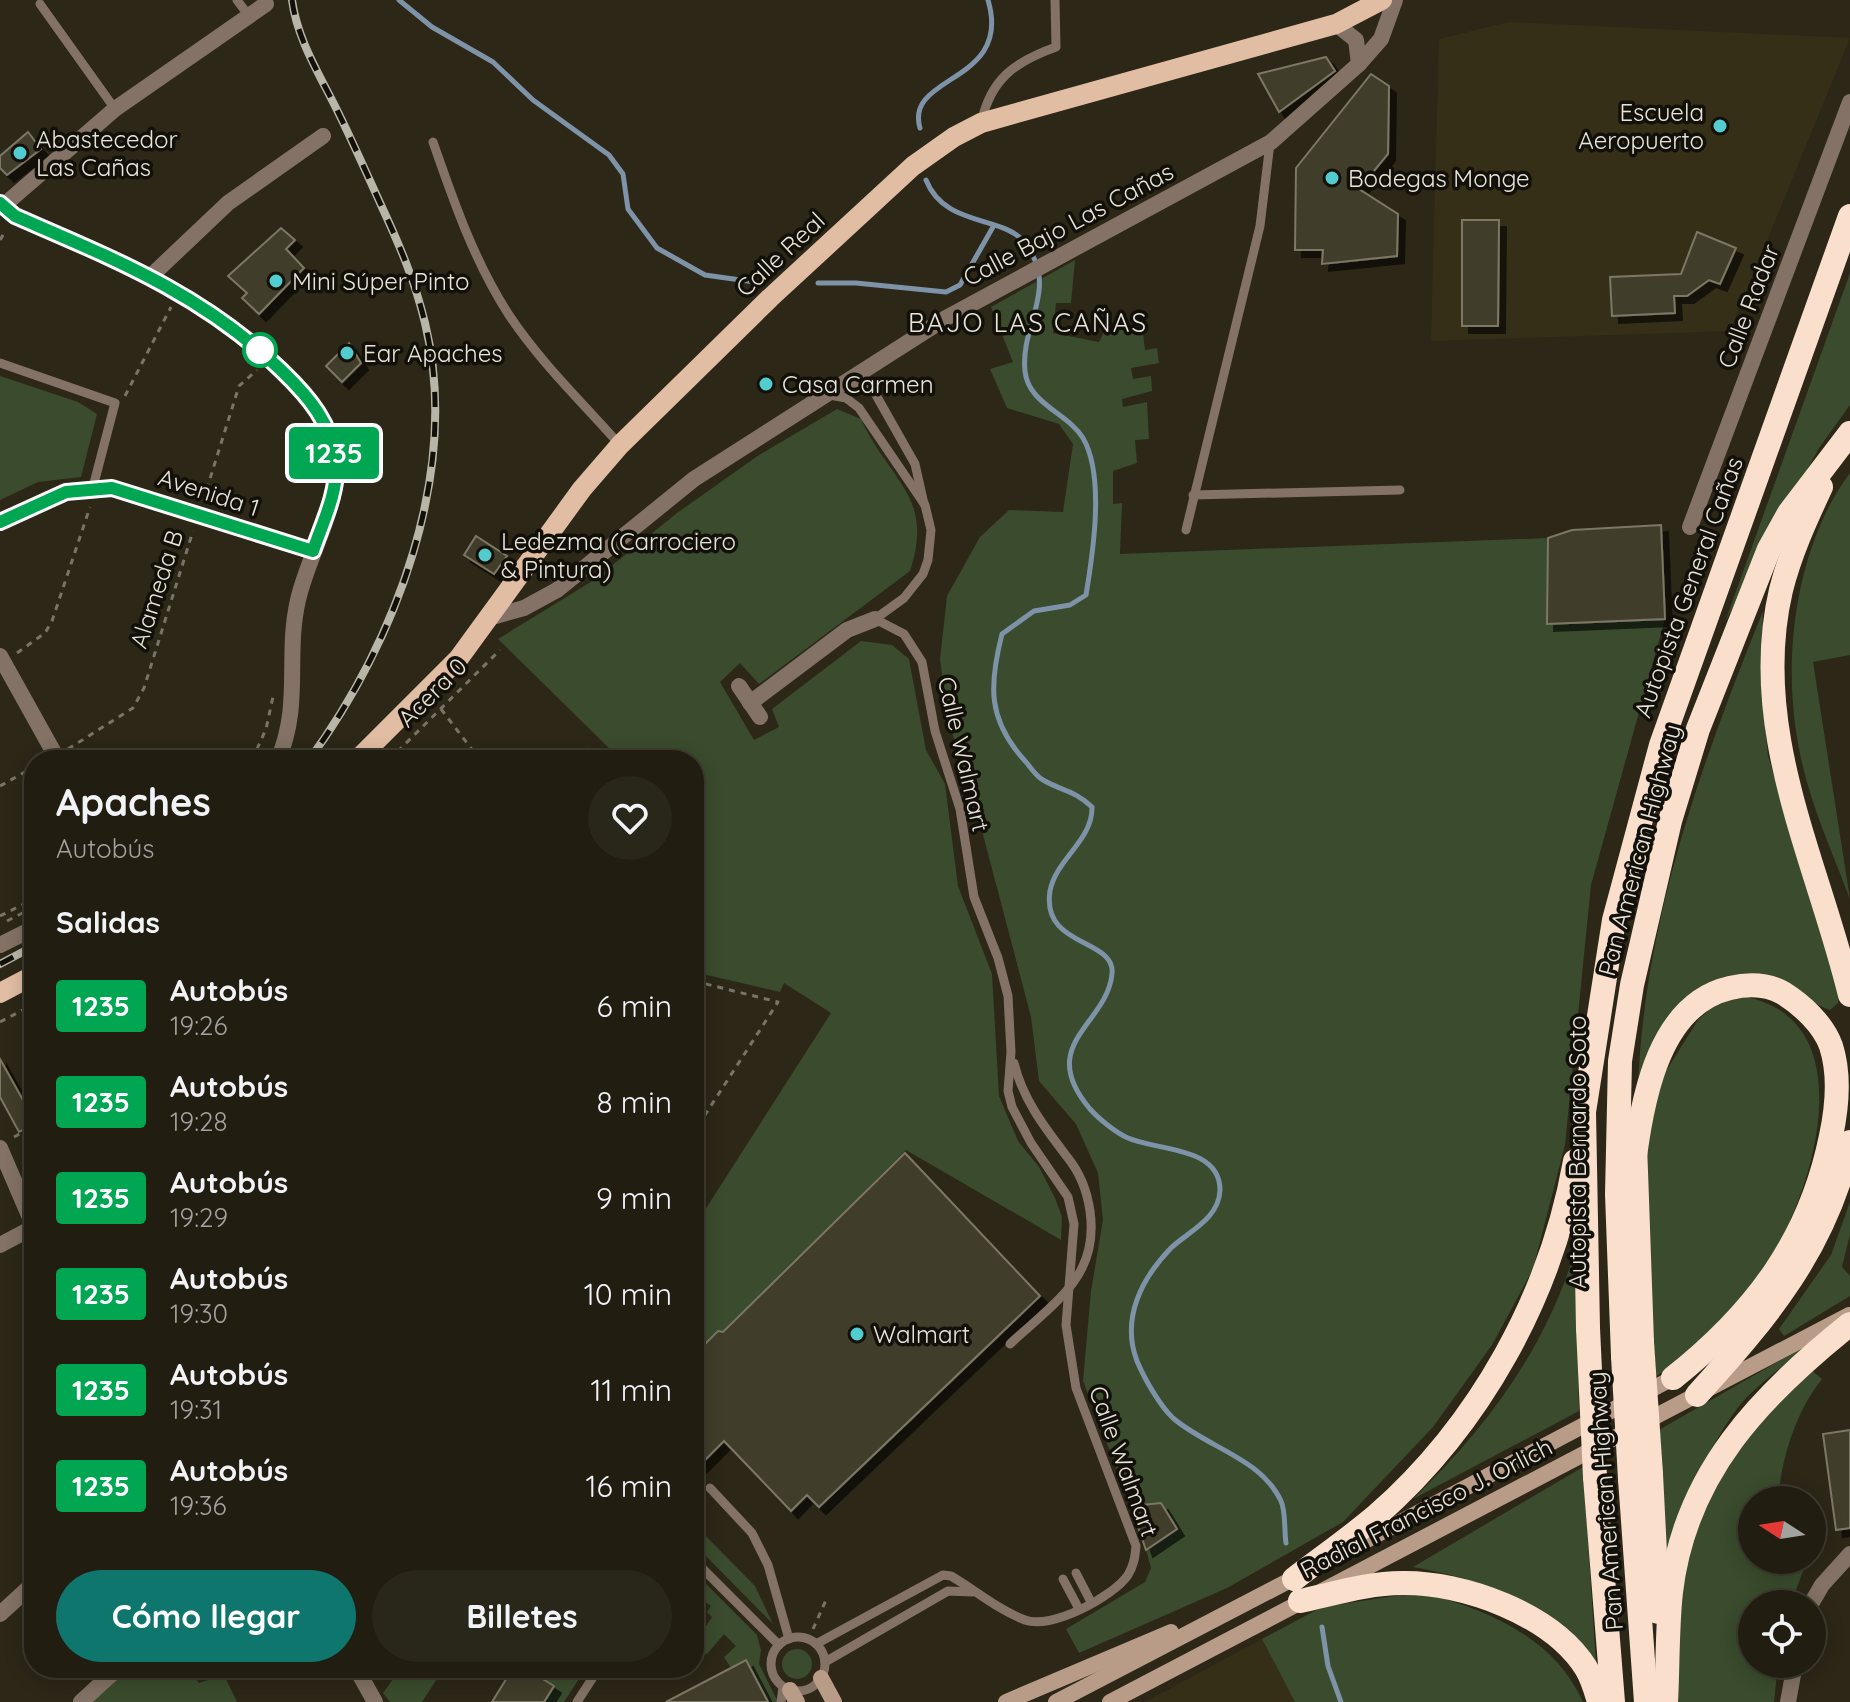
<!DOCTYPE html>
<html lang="es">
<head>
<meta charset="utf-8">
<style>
  :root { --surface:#211d11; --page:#29261a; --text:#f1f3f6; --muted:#a2a29f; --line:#3e3b31; --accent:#0f766e }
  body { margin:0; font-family:Quicksand,sans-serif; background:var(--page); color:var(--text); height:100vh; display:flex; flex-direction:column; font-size:30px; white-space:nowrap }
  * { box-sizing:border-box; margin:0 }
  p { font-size:26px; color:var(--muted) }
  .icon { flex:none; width:44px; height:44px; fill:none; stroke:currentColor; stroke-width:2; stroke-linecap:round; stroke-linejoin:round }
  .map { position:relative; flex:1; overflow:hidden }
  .side { position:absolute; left:24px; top:750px; width:680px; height:928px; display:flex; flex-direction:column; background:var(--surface); border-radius:32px; box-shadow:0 4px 20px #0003,0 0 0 2px var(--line) }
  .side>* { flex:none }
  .badge { padding:0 16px; border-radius:6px; font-size:28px; line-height:52px }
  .needle { width:52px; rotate:282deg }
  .fabs { position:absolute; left:1738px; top:1486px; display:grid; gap:16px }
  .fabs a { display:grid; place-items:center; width:88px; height:88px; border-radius:50%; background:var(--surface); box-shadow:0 4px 20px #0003,0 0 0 2px var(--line); font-size:40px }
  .map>.badge { position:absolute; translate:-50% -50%; box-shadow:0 0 0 4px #fff }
  h2 { padding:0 32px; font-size:30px; line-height:72px }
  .round { display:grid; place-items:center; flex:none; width:84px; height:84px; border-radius:42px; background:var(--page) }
  .summary { display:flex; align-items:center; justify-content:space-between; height:136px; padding:0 32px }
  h1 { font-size:38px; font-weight:700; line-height:60px }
  .cta { display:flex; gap:16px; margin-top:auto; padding:16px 32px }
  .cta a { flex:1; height:92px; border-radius:48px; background:var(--accent); color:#fff; font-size:32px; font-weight:700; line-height:92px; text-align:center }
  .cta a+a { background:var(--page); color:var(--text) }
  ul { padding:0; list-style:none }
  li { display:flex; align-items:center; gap:24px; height:96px; padding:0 32px }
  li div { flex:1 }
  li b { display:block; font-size:30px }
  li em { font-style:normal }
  li .badge { min-width:88px; font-weight:700; text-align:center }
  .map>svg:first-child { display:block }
  .built { fill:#362f18 }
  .green { fill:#3a4c2d }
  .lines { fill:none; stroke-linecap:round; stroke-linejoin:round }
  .stream { stroke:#7e93a8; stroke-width:5 }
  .building { fill:#413c2b; stroke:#7d7765; stroke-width:2; filter:url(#shadow) }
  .path { stroke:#787467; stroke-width:3; stroke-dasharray:6 6; stroke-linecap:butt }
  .lane { stroke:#837265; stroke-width:9 }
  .street { stroke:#837265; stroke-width:16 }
  .secondary { stroke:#b89c88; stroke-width:16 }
  .primary { stroke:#e1bda3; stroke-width:20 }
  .highway { stroke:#f9dfcc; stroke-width:24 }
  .rail-casing { stroke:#b8b5a9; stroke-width:8 }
  .rail { stroke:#121009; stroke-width:5; stroke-dasharray:15; stroke-linecap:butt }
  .highway-bridge { stroke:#f9dfcc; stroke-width:24 }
  .line-casing { stroke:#fff; stroke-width:18 }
  .line { stroke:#00a651; stroke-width:12 }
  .poi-dot { fill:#52cdcf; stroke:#121009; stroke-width:3 }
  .stop-dot { fill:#fff; stroke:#00a651; stroke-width:4 }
  .labels { text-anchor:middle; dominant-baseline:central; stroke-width:7; stroke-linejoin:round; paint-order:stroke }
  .poi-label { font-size:24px; fill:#e7e4da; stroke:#121009; text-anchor:start }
  .street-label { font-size:24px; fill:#e7e4da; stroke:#121009 }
  .neighbourhood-label { font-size:26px; letter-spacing:2px; fill:#e7e4da; stroke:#121009 }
</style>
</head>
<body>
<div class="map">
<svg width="1850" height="1702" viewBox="0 0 1850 1702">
  <defs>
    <filter id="shadow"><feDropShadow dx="7" dy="7" stdDeviation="0" flood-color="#0009"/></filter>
  </defs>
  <rect width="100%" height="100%" fill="#2c2717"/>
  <!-- built -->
  <g class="built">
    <polygon points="1509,22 1850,38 1730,331 1431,341 1439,39"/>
    <polygon points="1262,1639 1295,1702 1145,1702"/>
  </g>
  <!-- green -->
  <g class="green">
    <polygon points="1075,260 1071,303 1056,303 1053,333 1099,342 1105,330 1142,325 1145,350 1157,348 1159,363 1131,368 1133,379 1151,376 1152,391 1122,399 1123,407 1147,402 1149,439 1135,440 1137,463 1113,471 1113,504 1122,503 1120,554 1548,538 1548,624 1665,619 1591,885 1565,1145 1533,1269 1492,1345 1433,1427 1343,1522 1227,1588 1079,1653 1066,1629 1145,1582 1151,1568 1146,1550 1177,1528 1161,1503 1131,1506 1083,1381 1091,1291 1103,1220 1098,1173 1076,1124 1039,1081 1031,1017 971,789 948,721 940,659 947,596 980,537 1009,510 1063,512 1073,444 1059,424 1007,408 990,369 1013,362 991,307"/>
    <polygon points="1850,273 1850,405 1819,448 1725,622"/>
    <polygon points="0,376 78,402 97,414 81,477 38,482 0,500"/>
    <path d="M837,409l24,10c28,62 74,77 49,152l-151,113 -19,-21 -20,19 34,58 25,-13 -7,-18 89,-68 31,4 17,14 17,91 19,34 13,102 34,88 7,122 19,45 21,26 16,31 7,19 -1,23 -155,-90 -183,182 -5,-1 -24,24v-128l137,-214 -47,-30 -4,9 -86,-20v-122l4,-15 -4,-4v-71h-73l-123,-121 96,-59 83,-67 82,-58z"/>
    <path d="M1850,473v182l-37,7 37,237c-19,-50 -43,-102 -52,-156 -16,-87 -2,-198 52,-270z"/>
    <path d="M1763,611l-2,66 7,79 72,236 -2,11 -8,7 -86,-35 -21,2 -19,8 -66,103c6,-166 63,-324 125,-477z"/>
    <path d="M1746,997c104,21 77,153 42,228 -6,15 -11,32 -20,45 -8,11 -20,21 -30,31 -27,29 -52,57 -86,78l-5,-98 1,-161 18,-49 32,-51 17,-16z"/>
    <polygon points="1850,1202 1850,1234 1842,1267 1850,1276 1850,1296 1784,1336 1779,1329 1831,1255"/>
    <path d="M1575,1251l4,160 -166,88c73,-71 132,-149 162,-248z"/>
    <path d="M1819,1338c-24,19 -50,37 -72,59 -31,32 -71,121 -82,164l-8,-130z"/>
    <path d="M1808,1367l14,12c-27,34 -40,78 -44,121h-26v60h55l-16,44h-39v60h26l-4,38h-111l4,-75 34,-122 32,-51z"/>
    <path d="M1583,1467l13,195c-49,-61 -109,-81 -183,-95z"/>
    <polygon points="694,1524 755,1586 773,1624 694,1544"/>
    <polygon points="694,1572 757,1635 761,1650 759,1664 778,1702 768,1702 746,1660 731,1668 724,1657 736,1646 724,1634 708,1653 694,1660 694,1644 712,1617 707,1612 711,1606 694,1594"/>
    <path d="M1421,1592c66,18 132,44 162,110h-288l-33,-63 60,-32z"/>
    <circle cx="797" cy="1664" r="15"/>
    <polygon points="126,1668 187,1668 199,1683 224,1675 237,1702 89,1702"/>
    <polygon points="401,1668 444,1668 422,1702 390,1702 383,1693"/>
    <polygon points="525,1668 586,1668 564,1702 544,1702 554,1686"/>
  </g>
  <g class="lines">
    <!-- stream -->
    <g class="stream">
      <polyline points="399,0 432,27 493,62 533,100 609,155 623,174 628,209 657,248 705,275 762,283"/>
      <path d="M920,128c-16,-54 93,-44 68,-128"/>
      <path d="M926,180c19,48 78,35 99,63 35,46 -5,81 0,128 3,33 43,42 58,67 22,38 10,115 3,157l-16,10 -36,6 -32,23c-13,51 -15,86 24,128 5,6 10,14 17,18 19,11 31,10 49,27 1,33 -36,52 -42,84 -9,57 66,47 62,83 -5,51 -77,70 -22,135 8,9 26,24 38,29 29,13 92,8 92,52 -1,29 -31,41 -49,58 -30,31 -50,71 -34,113 7,17 23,45 36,57 33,29 88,40 108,83 5,11 3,30 5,42"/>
      <polyline points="818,283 856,283 946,292 960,285 993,227"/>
      <polyline points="1322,1627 1328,1666 1341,1702"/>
    </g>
  </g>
  <!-- building -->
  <g class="building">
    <polygon points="1326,57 1335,71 1279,112 1258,74"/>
    <polygon points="1371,74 1389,86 1388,154 1359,189 1398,214 1397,256 1322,264 1323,250 1295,250 1296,168"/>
    <polygon points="28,132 41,149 7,175 0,168 0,156"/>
    <polygon points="1462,220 1499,220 1498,326 1462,326"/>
    <polygon points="281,228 295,240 286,249 304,268 259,314 242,298 247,293 228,276"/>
    <polygon points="1697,232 1736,248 1720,284 1709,280 1687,296 1674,296 1675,313 1612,316 1610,277 1681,274"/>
    <polygon points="349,343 361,363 342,382 326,366"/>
    <polygon points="1661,525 1665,619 1547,624 1548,538 1572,530"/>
    <polygon points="476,536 507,556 494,574 464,555"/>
    <polygon points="0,1059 28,1109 34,1105 34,1124 19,1132 0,1097"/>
    <polygon points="905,1153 1040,1296 819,1507 807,1495 791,1511 724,1441 694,1471 694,1355 718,1331 723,1332"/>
    <polygon points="1850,1430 1850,1528 1836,1530 1823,1434"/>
    <polygon points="1161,1503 1177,1529 1146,1550 1131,1506"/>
    <polygon points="746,1660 768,1702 666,1702 731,1668"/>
    <polygon points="513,1668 525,1668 554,1686 544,1702 492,1702"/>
  </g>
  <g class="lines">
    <!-- path -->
    <g class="path">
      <polyline points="0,240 6,230"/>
      <polyline points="125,396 171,307"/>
      <polyline points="203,501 239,386 257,370"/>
      <polyline points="17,653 45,633 52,621 90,507"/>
      <polyline points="441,709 480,760"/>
      <polyline points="68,749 133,708 144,688 193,531"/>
      <polyline points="252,760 266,729 274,692"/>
      <polyline points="389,760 500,650"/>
      <polyline points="587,760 590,748"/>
      <polyline points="0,786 34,767"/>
      <polyline points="0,916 34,899"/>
      <polyline points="7,921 34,907"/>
      <polyline points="694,981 778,1002 694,1132"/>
      <polyline points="0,1022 34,1004"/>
      <polyline points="14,1137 34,1126"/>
      <polyline points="813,1629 826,1600"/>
    </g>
    <!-- lane -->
    <g class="lane">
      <polyline points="237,0 249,16"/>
      <polyline points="40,4 115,109"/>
      <path d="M981,123c10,-44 33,-61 75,-76l-1,-47"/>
      <path d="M433,142c21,60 41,119 76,173 31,47 74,88 111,130"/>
      <polyline points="0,363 115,403 93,487"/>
      <polyline points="849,383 863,383 872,388 915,464 924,504"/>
      <polyline points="830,395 846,398 859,408 925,505 931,530 928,560 923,574 904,598 875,619"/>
      <polyline points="1193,495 1400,490"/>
      <polyline points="1186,530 1260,226 1270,143"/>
      <path d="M1010,1344c23,-22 58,-47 72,-76 17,-34 9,-81 -14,-110 -23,-30 -45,-58 -54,-95"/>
      <polyline points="710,1488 752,1533 768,1565 789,1639"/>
      <polyline points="694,1560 779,1645"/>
      <polyline points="1076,1573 1091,1602"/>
      <polyline points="1063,1579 1079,1609"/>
      <circle cx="798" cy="1664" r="27"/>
      <path d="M816,1644l127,-69 8,1c24,14 49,35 74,44 26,10 88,-23 103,-45 6,-10 7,-18 8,-29l-60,-158 -10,-63 8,-101 -6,-27 -37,-54 -19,-36 -4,-16 3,-39 -3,-56 -10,-38 -24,-61 -14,-88 -25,-78 -13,-69 -18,-28 -29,-15"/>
      <polyline points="825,1662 948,1591 972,1592"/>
      <polyline points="577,1702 599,1668"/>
      <polyline points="781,1702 783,1687"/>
    </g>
    <!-- street -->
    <g class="street">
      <polyline points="1336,24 1356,40 1359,64"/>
      <path d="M0,203l15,13c96,42 189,79 266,153 27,27 54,57 55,97 1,45 -28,90 -38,134 -13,57 4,103 -20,160"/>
      <polyline points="3,206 115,109 266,4"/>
      <polyline points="151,276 228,203 323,136"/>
      <polyline points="0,522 66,492 112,488 313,551"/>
      <polyline points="1690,527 1850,102"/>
      <polyline points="492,617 524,608 557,590 694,479 946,318 1271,142 1359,64 1381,39 1395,0"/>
      <polyline points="0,656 58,760"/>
      <polyline points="739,686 760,717"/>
      <polyline points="750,703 847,630 875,619"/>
      <polyline points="0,945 34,928"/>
      <polyline points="0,1148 34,1227 0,1245"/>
      <polyline points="1811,1604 1822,1585 1850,1554"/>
      <polyline points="0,1614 34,1583"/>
      <polyline points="356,1668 375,1702"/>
      <polyline points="81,1702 118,1668"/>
      <polyline points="1788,1702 1795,1664"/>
    </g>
    <!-- secondary -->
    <g class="secondary">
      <polyline points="1346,1551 1673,1378"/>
      <polyline points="821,1678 834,1702"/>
      <polyline points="790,1690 797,1702"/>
      <polyline points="1006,1702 1171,1632"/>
      <polyline points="1056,1702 1300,1575"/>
      <polyline points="1110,1702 1849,1315"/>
    </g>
    <!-- primary -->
    <g class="primary">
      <polyline points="357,760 459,658 582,489 620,445 770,298 913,166 954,137 981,123 1336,24 1382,0"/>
      <polyline points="0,993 34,975"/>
    </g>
    <!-- highway -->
    <g class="highway">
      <path d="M1821,487c-16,34 -31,67 -40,103 -33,141 37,272 69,405"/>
      <polyline points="1635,1143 1642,1342"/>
      <path d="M1635,1156c8,-60 25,-152 95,-168 17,-4 37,-4 53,5 19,12 40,31 48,53 9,28 6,62 0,90 -21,104 -76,177 -158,242"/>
      <polyline points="1588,1328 1584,1112 1614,920 1661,745 1850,216"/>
      <polyline points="1623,1356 1617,1194 1620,1061 1632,985 1670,821 1698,729 1769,549 1789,513 1850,433"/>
      <path d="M1697,1395c71,-78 129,-147 153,-253"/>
      <polyline points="1651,1474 1658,1612"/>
      <polyline points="1595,1477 1613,1702"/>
      <polyline points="1630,1479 1646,1702"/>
      <path d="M1294,1579c27,-21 56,-41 82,-63 104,-91 175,-220 199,-355"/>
      <path d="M1300,1601c33,-7 68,-18 102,-18 61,-1 150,31 184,85 6,10 10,23 13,34"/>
      <path d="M1666,1702c2,-36 1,-74 5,-110 14,-119 90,-197 179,-268"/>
    </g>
    <!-- rail casing -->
    <g class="rail-casing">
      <g id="rail">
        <path d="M292,0c5,38 26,72 43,106 16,32 31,66 46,99 18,39 34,76 44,118 36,148 -29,319 -116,437"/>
        <polyline points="0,964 34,946"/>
      </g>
    </g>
    <!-- rail -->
    <use href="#rail" class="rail"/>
    <!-- highway-bridge -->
    <g class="highway-bridge">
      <polyline points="1588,1328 1595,1477"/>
      <polyline points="1642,1342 1651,1474"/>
      <polyline points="1623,1356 1630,1479"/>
    </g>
  </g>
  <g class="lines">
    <!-- line casing -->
    <g class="line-casing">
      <path id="line" d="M0,203l15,13c99,43 188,78 267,155 27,26 50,53 54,92 2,30 -14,61 -23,88l-201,-63 -46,4 -66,30"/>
    </g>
    <!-- line -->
    <use href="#line" class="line"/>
  </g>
  <!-- markers -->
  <g class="poi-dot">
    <circle cx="1720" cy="126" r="8"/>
    <circle cx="20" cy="153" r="8"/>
    <circle cx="1332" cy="178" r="8"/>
    <circle cx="276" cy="281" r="8"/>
    <circle cx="347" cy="353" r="8"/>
    <circle cx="766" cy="384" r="8"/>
    <circle cx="485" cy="555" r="8"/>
    <circle cx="857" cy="1334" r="8"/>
  </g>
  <circle class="stop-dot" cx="260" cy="350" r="16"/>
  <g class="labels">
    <!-- poi labels -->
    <g class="poi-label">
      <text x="1704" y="112" text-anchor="end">Escuela<tspan x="1704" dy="28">Aeropuerto</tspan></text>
      <text x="36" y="139">Abastecedor<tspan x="36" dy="28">Las Cañas</tspan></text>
      <text x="1348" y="178">Bodegas Monge</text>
      <text x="292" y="281">Mini Súper Pinto</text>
      <text x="363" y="353">Ear Apaches</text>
      <text x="782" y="384">Casa Carmen</text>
      <text x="501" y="541">Ledezma (Carrociero<tspan x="501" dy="28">&amp; Pintura)</tspan></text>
      <text x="873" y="1334">Walmart</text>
    </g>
    <!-- street labels -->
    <g class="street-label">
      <text transform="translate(1068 224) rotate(-28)">Calle Bajo Las Cañas</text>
      <text transform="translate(780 254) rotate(-43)">Calle Real</text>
      <text transform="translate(1748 306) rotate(-69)">Calle Radar</text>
      <text transform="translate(209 492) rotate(18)">Avenida 1</text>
      <text transform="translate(1688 587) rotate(-70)">Autopista General Cañas</text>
      <text transform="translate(156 589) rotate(-72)">Alameda B</text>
      <text transform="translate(432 692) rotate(-45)">Acera 0</text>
      <text transform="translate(964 754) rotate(77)">Calle Walmart</text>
      <text transform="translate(1639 850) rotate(-75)">Pan American Highway</text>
      <text transform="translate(1577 1152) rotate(-90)">Autopista Bernardo Soto</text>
      <text transform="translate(1124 1461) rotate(70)">Calle Walmart</text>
      <text transform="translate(1605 1501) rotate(-94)">Pan American Highway</text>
      <text transform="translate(1426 1508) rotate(-27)">Radial Francisco J. Orlich</text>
    </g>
    <!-- neighbourhood labels -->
    <g class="neighbourhood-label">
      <text x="1028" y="322">BAJO LAS CAÑAS</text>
    </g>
  </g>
</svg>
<div class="fabs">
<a><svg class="needle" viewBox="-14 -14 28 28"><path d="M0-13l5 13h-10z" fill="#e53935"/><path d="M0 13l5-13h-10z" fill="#a2a29f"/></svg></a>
<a><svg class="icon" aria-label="locate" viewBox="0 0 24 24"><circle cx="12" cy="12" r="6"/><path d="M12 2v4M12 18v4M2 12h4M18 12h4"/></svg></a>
</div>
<b class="badge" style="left:334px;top:453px;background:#00a651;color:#fff">1235</b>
<section class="side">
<div class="summary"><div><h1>Apaches</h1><p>Autobús</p></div><a class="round"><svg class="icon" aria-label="heart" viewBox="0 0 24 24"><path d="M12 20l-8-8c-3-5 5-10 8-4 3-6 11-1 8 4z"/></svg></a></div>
<h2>Salidas</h2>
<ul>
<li><span class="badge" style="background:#00a651;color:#fff">1235</span><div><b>Autobús</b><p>19:26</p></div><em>6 min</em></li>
<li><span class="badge" style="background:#00a651;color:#fff">1235</span><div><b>Autobús</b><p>19:28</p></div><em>8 min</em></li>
<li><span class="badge" style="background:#00a651;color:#fff">1235</span><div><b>Autobús</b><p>19:29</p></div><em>9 min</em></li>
<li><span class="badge" style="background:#00a651;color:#fff">1235</span><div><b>Autobús</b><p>19:30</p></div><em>10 min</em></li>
<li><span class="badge" style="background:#00a651;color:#fff">1235</span><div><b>Autobús</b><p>19:31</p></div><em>11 min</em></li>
<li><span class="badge" style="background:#00a651;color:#fff">1235</span><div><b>Autobús</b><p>19:36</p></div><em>16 min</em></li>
</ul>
<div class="cta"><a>Cómo llegar</a><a>Billetes</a></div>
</section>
</div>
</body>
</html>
